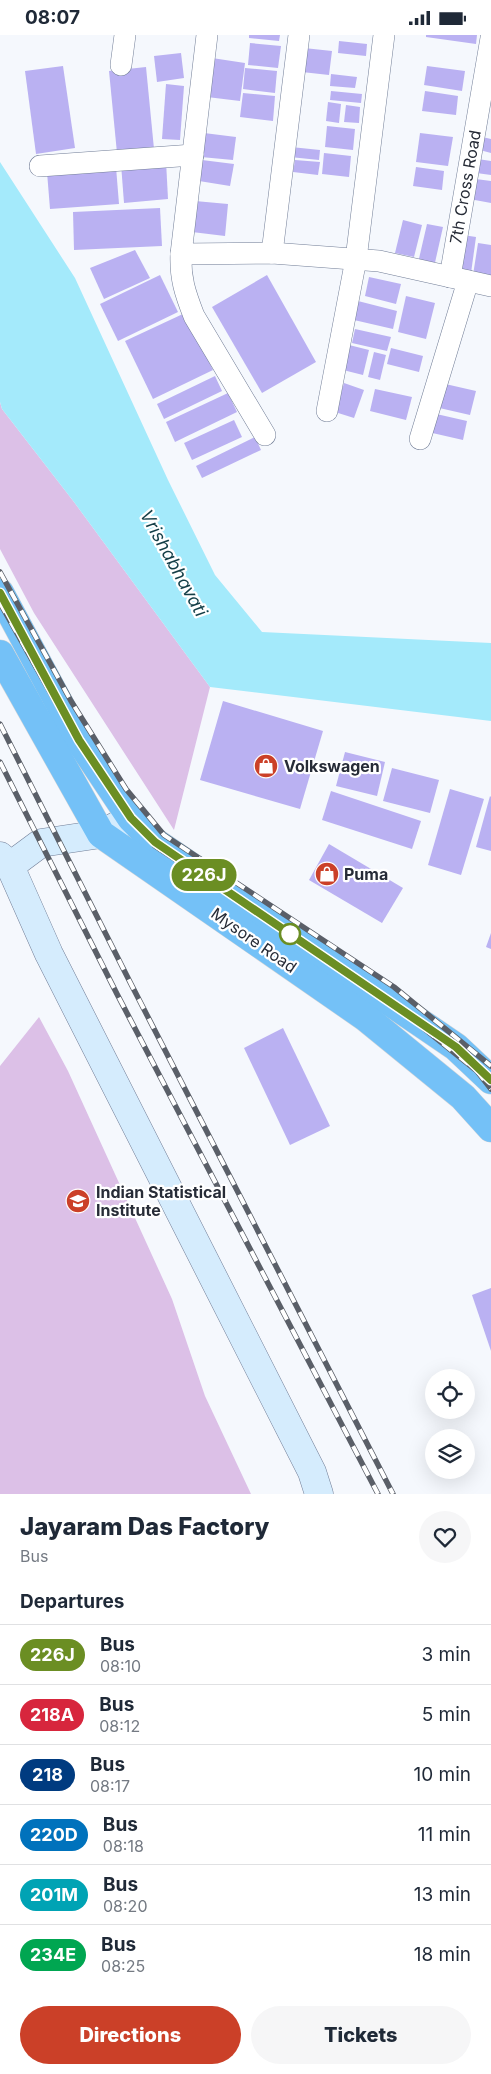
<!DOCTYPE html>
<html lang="en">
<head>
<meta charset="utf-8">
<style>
  :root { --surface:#fff; --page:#f6f6f7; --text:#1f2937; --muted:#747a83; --line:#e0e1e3; --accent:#cb4028 }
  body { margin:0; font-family:Inter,sans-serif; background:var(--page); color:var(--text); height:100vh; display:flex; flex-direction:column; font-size:19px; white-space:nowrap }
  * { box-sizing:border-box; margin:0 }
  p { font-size:16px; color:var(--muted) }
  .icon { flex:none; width:28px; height:28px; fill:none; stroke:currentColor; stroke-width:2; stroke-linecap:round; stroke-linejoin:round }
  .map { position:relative; height:1459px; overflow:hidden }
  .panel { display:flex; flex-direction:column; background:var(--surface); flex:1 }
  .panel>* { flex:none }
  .badge { padding:0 10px; border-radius:16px; font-size:18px; line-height:32px }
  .tools { position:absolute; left:425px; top:1334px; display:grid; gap:10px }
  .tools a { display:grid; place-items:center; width:50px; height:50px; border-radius:50%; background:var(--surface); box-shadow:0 5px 20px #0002; font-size:25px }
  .map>.badge { position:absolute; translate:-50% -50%; box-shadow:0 0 0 2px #fff }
  h2 { padding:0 20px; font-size:19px; line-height:45px }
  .round { display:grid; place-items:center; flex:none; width:52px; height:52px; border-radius:26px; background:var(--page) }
  .head { display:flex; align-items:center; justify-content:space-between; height:85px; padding:0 20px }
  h1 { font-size:24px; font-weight:800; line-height:38px }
  .action { display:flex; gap:10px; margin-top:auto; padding:10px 20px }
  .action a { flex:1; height:58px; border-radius:30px; background:var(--accent); color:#fff; font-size:20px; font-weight:800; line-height:58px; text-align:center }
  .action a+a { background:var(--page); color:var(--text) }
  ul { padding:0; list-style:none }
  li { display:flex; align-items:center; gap:15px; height:60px; padding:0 20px; border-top:1px solid var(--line) }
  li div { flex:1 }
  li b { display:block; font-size:19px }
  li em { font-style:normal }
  li .badge { min-width:55px; font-weight:700; text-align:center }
  .status { display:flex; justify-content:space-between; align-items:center; height:35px; padding:0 25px; background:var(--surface); direction:ltr }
  .status svg { height:14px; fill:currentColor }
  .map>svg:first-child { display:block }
  .green { fill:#dcc0e7 }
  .water { fill:#a4eafb }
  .building { fill:#bab1f2 }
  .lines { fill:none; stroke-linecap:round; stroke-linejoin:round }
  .street-casing { stroke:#727e97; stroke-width:22 }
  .secondary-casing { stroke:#727e97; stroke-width:29 }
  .highway-casing { stroke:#d4d5d7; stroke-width:29 }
  .street { stroke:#fff; stroke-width:21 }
  .secondary { stroke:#d5ecfd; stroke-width:28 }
  .highway { stroke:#74c1f7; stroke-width:28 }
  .rail-casing { stroke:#5a5f68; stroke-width:5.5 }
  .rail { stroke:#fff; stroke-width:4; stroke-dasharray:11; stroke-linecap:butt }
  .line-casing { stroke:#fff; stroke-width:11 }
  .line { stroke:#6b8e23; stroke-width:8 }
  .stop-dot { fill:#fff; stroke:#6b8e23; stroke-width:2.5 }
  .labels { text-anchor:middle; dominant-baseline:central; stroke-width:4.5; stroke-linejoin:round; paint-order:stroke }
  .street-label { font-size:16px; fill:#272c37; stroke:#fff }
  .poi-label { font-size:16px; font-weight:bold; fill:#272c37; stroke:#fff; text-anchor:start }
  .water-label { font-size:18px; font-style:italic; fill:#133e47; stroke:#fff }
</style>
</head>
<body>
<div class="status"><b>08:07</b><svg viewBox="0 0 49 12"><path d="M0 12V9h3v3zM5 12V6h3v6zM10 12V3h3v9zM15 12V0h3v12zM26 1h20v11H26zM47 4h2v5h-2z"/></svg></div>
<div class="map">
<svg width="491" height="1459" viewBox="0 0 491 1459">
  <rect width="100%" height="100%" fill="#f5f8fd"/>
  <!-- green -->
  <g class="green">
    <polygon points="0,367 2,374 74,467 210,652 174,795 34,578 0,514"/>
    <polygon points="39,982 68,1036 172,1264 205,1361 251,1459 0,1459 0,1031"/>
  </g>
  <!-- water -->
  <polygon class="water" points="0,127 75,243 168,445 215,540 262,597 491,608 491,686 210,652 74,467 2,374 0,367"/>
  <!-- building -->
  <g class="building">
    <polygon points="249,0 280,0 279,6 249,3"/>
    <polygon points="426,0 477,0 476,9 426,2"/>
    <polygon points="339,6 367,9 366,21 338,18"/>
    <polygon points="250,8 281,11 278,33 248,30"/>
    <polygon points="304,13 332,16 329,40 302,37"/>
    <polygon points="181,18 184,43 157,47 154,21"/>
    <polygon points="212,23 245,28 240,66 207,62"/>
    <polygon points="63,31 75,113 36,119 25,36"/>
    <polygon points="427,31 465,36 462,56 424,50"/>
    <polygon points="146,32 154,114 117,118 109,36"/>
    <polygon points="245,33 277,36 275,58 243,54"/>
    <polygon points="331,39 357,42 355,53 330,51"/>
    <polygon points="166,49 184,51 180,105 162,104"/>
    <polygon points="331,56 362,59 361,68 330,65"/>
    <polygon points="425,56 458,61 456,80 422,76"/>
    <polygon points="243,58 275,61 273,86 240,82"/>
    <polygon points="328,67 341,69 339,88 326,86"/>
    <polygon points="346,70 360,72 359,88 344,87"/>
    <polygon points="327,91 355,94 353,115 325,112"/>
    <polygon points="204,98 236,102 233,125 201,122"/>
    <polygon points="420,98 453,102 448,131 416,127"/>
    <polygon points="478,101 491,104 491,118 476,114"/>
    <polygon points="291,112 320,115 319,125 290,122"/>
    <polygon points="324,118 351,121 349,142 322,139"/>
    <polygon points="471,123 491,126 491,140 469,137"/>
    <polygon points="202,125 234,129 230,151 199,146"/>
    <polygon points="295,125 320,127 318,140 293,137"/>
    <polygon points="166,126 168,164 124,168 121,129"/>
    <polygon points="116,132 119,169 50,174 47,137"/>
    <polygon points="416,132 444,136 442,155 413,151"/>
    <polygon points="468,143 491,146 491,168 464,163"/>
    <polygon points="195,166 228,169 225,201 192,197"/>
    <polygon points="160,173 162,211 74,215 73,177"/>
    <polygon points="403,185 422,190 414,222 395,218"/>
    <polygon points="427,189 443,192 434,232 418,228"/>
    <polygon points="463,200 476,202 471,238 457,236"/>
    <polygon points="478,208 491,210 491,243 473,240"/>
    <polygon points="135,215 150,243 104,264 90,233"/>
    <polygon points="160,240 178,277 118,306 100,269"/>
    <polygon points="267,240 316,327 262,358 212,272"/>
    <polygon points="369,242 401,249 396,269 365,261"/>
    <polygon points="406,261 435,268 426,304 398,297"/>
    <polygon points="358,266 397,276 393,294 354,285"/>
    <polygon points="185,278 213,335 153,364 125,306"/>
    <polygon points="355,294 391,302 387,316 352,308"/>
    <polygon points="349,310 369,315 363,340 343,335"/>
    <polygon points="391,313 423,321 419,337 387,329"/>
    <polygon points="374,317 386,320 380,345 368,342"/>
    <polygon points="215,341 222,356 164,384 157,369"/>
    <polygon points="344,348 364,355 354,383 335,377"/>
    <polygon points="441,348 476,356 470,380 435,372"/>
    <polygon points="375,354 412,362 406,385 370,376"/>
    <polygon points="228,358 237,377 175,407 166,387"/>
    <polygon points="432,378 467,386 463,405 428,397"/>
    <polygon points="234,385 242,402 192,425 184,408"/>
    <polygon points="255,402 261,415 202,443 196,431"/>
    <polygon points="223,666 323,696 300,774 200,745"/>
    <polygon points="345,717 385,727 377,761 336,751"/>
    <polygon points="392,733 439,745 430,778 383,766"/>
    <polygon points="450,754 484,764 461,840 428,830"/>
    <polygon points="331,756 421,786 412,814 322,785"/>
    <polygon points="490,761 491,762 491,816 476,812"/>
    <polygon points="329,809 403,853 382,888 309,845"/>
    <polygon points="491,898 491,914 486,912"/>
    <polygon points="283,993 330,1091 290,1110 244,1013"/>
    <polygon points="491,1253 491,1316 472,1260"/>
  </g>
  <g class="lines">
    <!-- street casing -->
    <g class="street-casing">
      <g id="street">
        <polyline points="207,0 181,219 272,218 379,226 491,251"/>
        <polyline points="121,30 125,0"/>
        <polyline points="40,131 193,120"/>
        <polyline points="272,218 299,0"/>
        <path d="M181,219c-1,24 4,39 13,62l71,119"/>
        <polyline points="450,242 491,3"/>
        <polyline points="327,376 356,224 384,0"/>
        <polyline points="420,404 468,246"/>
      </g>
    </g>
    <!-- secondary casing -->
    <g class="secondary-casing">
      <g id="secondary">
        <polyline points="0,821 10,831 41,808 101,799 131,783"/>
        <polyline points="10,831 49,919 312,1437 319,1459"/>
      </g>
    </g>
    <!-- highway casing -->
    <g class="highway-casing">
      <g id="highway">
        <polyline points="0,558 79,705 131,783 155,807 456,1012 491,1045"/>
        <polyline points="0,619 101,799 365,982 463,1062 491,1093"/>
      </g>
    </g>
    <!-- street -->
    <use href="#street" class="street"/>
    <!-- secondary -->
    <use href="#secondary" class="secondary"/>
    <!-- highway -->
    <use href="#highway" class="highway"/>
    <!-- rail casing -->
    <g class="rail-casing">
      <g id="rail">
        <polyline points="0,537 71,666 126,754 164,800 394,952 491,1031"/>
        <polyline points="0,568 59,673 115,762 155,811 386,963 477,1036 491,1054"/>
        <polyline points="0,689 131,949 393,1459"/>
        <polyline points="0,727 117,959 378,1459"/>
      </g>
    </g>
    <!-- rail -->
    <use href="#rail" class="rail"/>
  </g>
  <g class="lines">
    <!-- line casing -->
    <g class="line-casing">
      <polyline id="line" points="0,558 79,705 131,783 155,807 456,1012 491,1045"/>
    </g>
    <!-- line -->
    <use href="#line" class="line"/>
  </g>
  <!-- icons -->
  <defs>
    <g id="shop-disc" transform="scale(1.25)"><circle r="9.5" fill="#cb4028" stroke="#fff"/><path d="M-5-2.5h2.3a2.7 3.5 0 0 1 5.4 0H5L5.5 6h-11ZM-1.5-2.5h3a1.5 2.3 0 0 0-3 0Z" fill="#fff"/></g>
    <g id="university-disc" transform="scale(1.25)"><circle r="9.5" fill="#cb4028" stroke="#fff"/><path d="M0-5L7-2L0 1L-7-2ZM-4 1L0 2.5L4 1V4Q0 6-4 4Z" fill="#fff"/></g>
  </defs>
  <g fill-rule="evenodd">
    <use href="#shop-disc" x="266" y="731"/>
    <use href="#shop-disc" x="327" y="839"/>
    <use href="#university-disc" x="78" y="1166"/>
  </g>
  <!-- markers -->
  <circle class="stop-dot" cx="290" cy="899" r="10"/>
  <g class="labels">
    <!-- street labels -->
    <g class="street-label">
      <text transform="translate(465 152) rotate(-80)">7th Cross Road</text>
      <text transform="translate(254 905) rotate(35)">Mysore Road</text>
    </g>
    <!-- poi labels -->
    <g class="poi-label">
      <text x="284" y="731">Volkswagen</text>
      <text x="344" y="839">Puma</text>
      <text x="96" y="1157">Indian Statistical<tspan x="96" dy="18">Institute</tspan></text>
    </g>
    <!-- water labels -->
    <g class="water-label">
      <text transform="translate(174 528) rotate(61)">Vrishabhavati</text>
    </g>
  </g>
</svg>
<div class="tools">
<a><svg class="icon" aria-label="locate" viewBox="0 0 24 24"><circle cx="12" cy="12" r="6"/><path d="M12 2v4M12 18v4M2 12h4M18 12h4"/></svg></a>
<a><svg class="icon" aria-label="layers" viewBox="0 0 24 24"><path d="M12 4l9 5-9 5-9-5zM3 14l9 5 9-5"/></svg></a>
</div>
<b class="badge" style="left:204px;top:840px;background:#6b8e23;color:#fff">226J</b>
</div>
<section class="panel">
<div class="head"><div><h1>Jayaram Das Factory</h1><p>Bus</p></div><a class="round"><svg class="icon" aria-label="heart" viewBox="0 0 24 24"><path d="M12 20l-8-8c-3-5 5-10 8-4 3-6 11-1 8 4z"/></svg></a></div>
<h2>Departures</h2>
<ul>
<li><span class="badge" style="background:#6b8e23;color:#fff">226J</span><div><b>Bus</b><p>08:10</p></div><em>3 min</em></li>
<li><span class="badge" style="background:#d7263d;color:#fff">218A</span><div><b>Bus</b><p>08:12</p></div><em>5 min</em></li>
<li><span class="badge" style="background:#003b80;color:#fff">218</span><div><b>Bus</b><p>08:17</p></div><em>10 min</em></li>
<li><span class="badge" style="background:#0072bc;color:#fff">220D</span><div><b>Bus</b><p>08:18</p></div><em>11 min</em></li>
<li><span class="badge" style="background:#00a3b4;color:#fff">201M</span><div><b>Bus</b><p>08:20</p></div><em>13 min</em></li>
<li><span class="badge" style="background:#00a651;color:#fff">234E</span><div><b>Bus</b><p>08:25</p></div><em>18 min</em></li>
</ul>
<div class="action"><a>Directions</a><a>Tickets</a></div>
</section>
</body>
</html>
